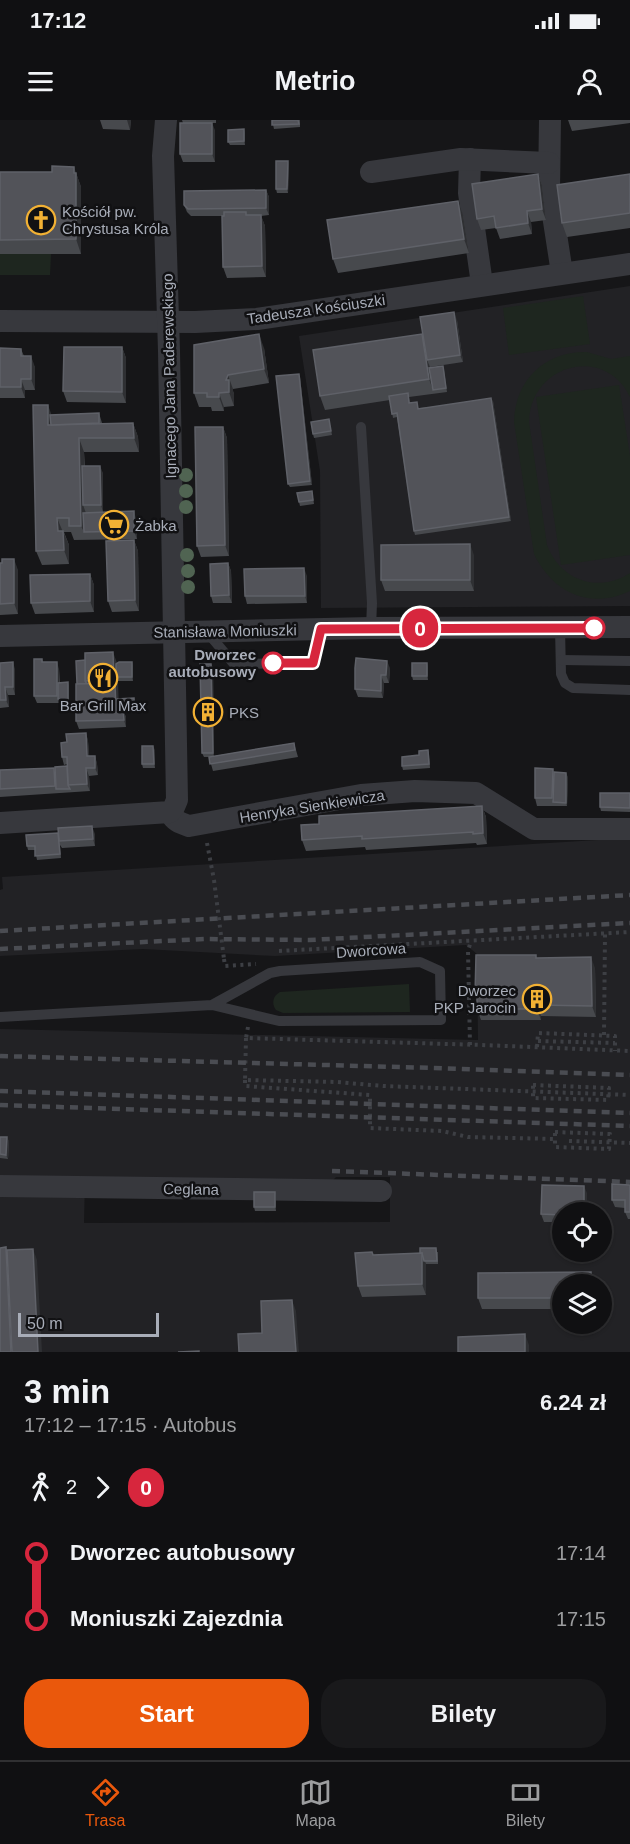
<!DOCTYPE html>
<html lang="pl">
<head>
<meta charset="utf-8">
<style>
  :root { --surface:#101012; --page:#19191b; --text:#f1f3f6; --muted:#9c9d9f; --line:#303032; --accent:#ea580c }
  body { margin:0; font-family:Helvetica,sans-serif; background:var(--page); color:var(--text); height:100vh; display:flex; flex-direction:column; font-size:22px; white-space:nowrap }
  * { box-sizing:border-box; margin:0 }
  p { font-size:20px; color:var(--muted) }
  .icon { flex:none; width:33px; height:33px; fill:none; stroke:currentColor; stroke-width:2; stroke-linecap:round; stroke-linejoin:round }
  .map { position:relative; height:1232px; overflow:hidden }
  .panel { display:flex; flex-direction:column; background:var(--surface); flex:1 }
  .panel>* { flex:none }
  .badge { padding:0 12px; border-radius:20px; font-size:21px; line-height:39px }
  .buttons { position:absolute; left:552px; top:1082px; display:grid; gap:12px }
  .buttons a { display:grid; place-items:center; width:60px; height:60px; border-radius:50%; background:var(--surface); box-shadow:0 2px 4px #0004,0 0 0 2px var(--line); font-size:30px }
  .scale { position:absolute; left:18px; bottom:15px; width:141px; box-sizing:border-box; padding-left:6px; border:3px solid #a8adb8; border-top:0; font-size:16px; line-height:21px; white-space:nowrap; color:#a8adb8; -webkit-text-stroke:4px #111113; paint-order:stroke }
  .map>.badge { position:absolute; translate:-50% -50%; box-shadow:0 0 0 3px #fff }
  .legs { display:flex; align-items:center; gap:9px; height:66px; padding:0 24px; font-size:20px }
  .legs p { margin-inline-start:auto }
  .head { display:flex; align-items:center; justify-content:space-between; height:102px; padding:0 24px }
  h1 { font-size:33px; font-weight:700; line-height:45px }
  .button { display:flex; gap:12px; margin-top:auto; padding:12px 24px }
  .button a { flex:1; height:69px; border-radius:24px; background:var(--accent); color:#fff; font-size:24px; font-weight:700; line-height:69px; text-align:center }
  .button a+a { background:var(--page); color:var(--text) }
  ul { padding:0 24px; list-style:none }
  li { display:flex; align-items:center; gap:21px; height:66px; font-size:22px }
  li i { display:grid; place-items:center; width:9px; height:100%; margin:0 8px; background:currentColor }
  li i::after { content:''; width:15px; height:15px; margin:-8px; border:4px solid; border-radius:50%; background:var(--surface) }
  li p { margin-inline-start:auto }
  li:first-child i { background:linear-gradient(#0000 50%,currentColor 0) }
  li:last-child i { background:linear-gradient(currentColor 50%,#0000 0) }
  .status { display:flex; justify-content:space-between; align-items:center; height:42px; padding:0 30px; background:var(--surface); direction:ltr }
  .status svg { height:16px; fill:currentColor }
  header { display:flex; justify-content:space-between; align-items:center; height:78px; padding:0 24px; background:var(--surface); font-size:27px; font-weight:700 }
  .menu { display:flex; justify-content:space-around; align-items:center; height:84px; border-top:2px solid var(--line); background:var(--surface); font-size:16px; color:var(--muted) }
  .menu a { display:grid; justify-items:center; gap:3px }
  .menu .current { color:var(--accent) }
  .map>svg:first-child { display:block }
  .built { fill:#222225; fill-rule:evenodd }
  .green { fill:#1e261f }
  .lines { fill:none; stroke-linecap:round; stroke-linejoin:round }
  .path { stroke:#3d3f44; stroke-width:4; stroke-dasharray:3 4.5; stroke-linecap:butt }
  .lane { stroke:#37383d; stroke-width:10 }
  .street { stroke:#37383d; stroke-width:22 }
  .rail { stroke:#4a4c52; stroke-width:4.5; stroke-dasharray:8 6; stroke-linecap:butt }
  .path-bridge { stroke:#3d3f44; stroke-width:4; stroke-dasharray:3 4.5; stroke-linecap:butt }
  .tree { fill:#506452 }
  .wall { fill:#47494d }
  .shaded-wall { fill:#2f3033 }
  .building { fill:#525359; stroke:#5f6168; stroke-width:1.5 }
  .line-1-casing { stroke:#fff; stroke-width:14 }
  .line-1 { stroke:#d7263d; stroke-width:9 }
  .stop-1-dot { fill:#fff; stroke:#d7263d; stroke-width:3 }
  .labels { text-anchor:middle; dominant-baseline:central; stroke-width:5; stroke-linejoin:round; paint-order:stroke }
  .poi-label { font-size:15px; fill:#a8adb8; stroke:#111113; text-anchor:start }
  .street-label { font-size:15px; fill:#a8adb8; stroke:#111113 }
  .stop-label { font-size:15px; font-weight:bold; fill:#a8adb8; stroke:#111113; text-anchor:end }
</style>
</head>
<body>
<div class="status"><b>17:12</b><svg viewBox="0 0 49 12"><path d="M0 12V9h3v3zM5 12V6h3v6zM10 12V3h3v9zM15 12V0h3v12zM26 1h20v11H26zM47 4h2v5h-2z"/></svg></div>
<header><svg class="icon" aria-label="menu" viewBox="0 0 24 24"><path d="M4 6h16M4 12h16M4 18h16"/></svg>Metrio<svg class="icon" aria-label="person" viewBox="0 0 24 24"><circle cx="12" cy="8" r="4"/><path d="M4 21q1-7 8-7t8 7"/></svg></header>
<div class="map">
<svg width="630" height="1232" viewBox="0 0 630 1232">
  <rect width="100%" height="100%" fill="#161618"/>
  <!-- built -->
  <g class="built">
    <polygon points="630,166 630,486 321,488 320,351 299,216"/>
    <path d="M630,718v514h-630v-323l478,11 -1,-86 -11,-9 -191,11 -132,-7 -143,7v-66l3,-1 -1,-12zM336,1057h54v45l-306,1 1,-44 246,3zM562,1092h40v39h-40zM562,1164h40v39h-40z"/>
  </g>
  <!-- green -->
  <g class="green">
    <polygon points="0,133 51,134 50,155 0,155"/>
    <polygon points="583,176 590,224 509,235 503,188"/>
    <path d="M587,232l24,7 19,-3v41c-25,-53 -100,-33 -101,25l18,123c13,35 51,49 83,28v18c-40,19 -77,2 -96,-37l-20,-132c1,-43 32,-71 73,-70z"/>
    <polygon points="619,265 630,336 630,435 561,445 536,277"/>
    <path d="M409,864l1,28 -127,1 -7,-3c-5,-7 -3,-14 4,-18z"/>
  </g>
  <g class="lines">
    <!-- path -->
    <g class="path">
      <polyline points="207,723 214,760"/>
      <polyline points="279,831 630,812"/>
      <polyline points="224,839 225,846 256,844"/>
      <polyline points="248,907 246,918 482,925 630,931"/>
      <polyline points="604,915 605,814"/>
      <polyline points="246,918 245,960 337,962 383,966 630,975"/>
      <polyline points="538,921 615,923"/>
      <polyline points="470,925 468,831 471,821"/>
      <polyline points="537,927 538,913 615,916 615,931"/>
      <polyline points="245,960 245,966 370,975 370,1008 442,1011 468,1017 555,1019"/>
      <polygon points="533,965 609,968 608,980 533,978"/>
      <polygon points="555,1012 610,1014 609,1029 555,1027"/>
      <polyline points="569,1021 630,1023"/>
    </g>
    <!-- lane -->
    <g class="lane">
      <polyline points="361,307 372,483 371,508"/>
      <polyline points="560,508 561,554 565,563 573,568 630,570"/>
      <polyline points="207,512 234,544 313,543 321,509"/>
      <polyline points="561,540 630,541"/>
      <polyline points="0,897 212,885 279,901 441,900 440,851 420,842 280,851 270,853 212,885"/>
    </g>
    <!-- street -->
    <g class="street">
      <polyline points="550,0 549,69 562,153"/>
      <polyline points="470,39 469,73 482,164"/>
      <polyline points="371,52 461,39 549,43"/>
      <polyline points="0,201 195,202 257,199 630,144"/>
      <polyline points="0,516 371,508 630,507"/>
      <path d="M170,692c4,9 10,11 19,14l172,-31 54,-4 61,2 58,36h96"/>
      <polyline points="0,703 170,692 174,687 177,680 169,231 163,36 166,0"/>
      <polyline points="0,1066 381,1071"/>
    </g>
    <!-- rail -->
    <g class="rail">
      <polyline points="0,811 630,775"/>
      <polyline points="0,829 204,819 309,820 630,803"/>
      <polyline points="0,936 434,948 630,955"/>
      <polyline points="0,971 630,993"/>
      <polyline points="0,985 630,1006"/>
      <polyline points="332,1051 630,1062"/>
    </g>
    <!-- path-bridge -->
    <polyline class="path-bridge" points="214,760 224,839"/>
  </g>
  <!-- trees -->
  <g class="tree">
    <circle cx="186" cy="355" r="7"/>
    <circle cx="186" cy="371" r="7"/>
    <circle cx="186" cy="387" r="7"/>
    <circle cx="187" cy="435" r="7"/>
    <circle cx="188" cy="451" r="7"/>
    <circle cx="188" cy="467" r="7"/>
  </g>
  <!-- wall -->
  <g class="wall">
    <polygon points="100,0 131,0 130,10 103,9"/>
    <polygon points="182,0 216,0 216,3 183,3"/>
    <polygon points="272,0 300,0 300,7 274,9"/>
    <polygon points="568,0 630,0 630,3 572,11"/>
    <polygon points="215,10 215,42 183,42 180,34"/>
    <polygon points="245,13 245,25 230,25 228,22"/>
    <polygon points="289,45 288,73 277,73 276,69"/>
    <polygon points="0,52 76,53 81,67 81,134 0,134"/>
    <polygon points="538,54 542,65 546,100 531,102 532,114 500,119 496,108 481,110 477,99"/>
    <polygon points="630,54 630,108 567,117 562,103"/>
    <polygon points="266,70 269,77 269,95 261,96 265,106 266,157 227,158 223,147 224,96 191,96 187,92 184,85"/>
    <polygon points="463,95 469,133 338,153 333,139"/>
    <polygon points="457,200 463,242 430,247 444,250 447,272 409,277 410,283 419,288 493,281 511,401 415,415 414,411 397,297 393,298 390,280 325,290 320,276 422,214"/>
    <polygon points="122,227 126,238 126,283 67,282 63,271"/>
    <polygon points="0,228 21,229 24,236 35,247 35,270 25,270 25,278 0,278"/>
    <polygon points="264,228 269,263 233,269 233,271 234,274 234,286 224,287 224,291 212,291 211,287 199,287 194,273"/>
    <polygon points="300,257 312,365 290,367 288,364"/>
    <polygon points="99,293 102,303 133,303 138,317 139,332 84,332 85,346 103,353 103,392 136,399 137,419 74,420 71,412 64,412 69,425 69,444 42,445 36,431 52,295"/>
    <polygon points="329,299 332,315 314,318 313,314"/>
    <polygon points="223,307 227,318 229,436 201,437 197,426"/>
    <polygon points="312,371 314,384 300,386 299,382"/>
    <polygon points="134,420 138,431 139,491 112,492 108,481"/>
    <polygon points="474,435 474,471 385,471 381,460"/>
    <polygon points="0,443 18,450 18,494 0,495"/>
    <polygon points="228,443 231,451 232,483 213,483 211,476"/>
    <polygon points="90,454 94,465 94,492 35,494 31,483"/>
    <polygon points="307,456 307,483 247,484 245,476"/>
    <polygon points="42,539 43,542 59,549 60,562 69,566 69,583 37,583 34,576"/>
    <polygon points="0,543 15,549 15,575 8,575 9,587 0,588"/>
    <polygon points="117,543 133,545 133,561 118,561 118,578 134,578 135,582 135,593 124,593 126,597 126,607 79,609 76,601 77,564"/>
    <polygon points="211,544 213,548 214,636 294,623 298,637 213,651 209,637 204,637 202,633"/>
    <polygon points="428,547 428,560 413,560 412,556"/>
    <polygon points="390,548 389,563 384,563 383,578 358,577 355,569"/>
    <polygon points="86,613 88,621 89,636 95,636 97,644 98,655 89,656 90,671 0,677 0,650 55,652 67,646 67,644 64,645 62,637 67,622"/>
    <polygon points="155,630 155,648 143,648 142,644"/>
    <polygon points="428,630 429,634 430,648 403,650 402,646"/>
    <polygon points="554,652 568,657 567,686 537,686 535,678"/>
    <polygon points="630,673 630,692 601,691 600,687"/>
    <polygon points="482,686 486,697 487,724 477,725 476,723 366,730 365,727 306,731 302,720 319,704"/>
    <polygon points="95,714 95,726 62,728 60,725 61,738 37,740 35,730 28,730 27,726"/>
    <polygon points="537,838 595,848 596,897 541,896 541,900 481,900 477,889 477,879 475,875"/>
    <polygon points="0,1017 9,1021 8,1039 0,1038"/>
    <polygon points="630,1065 630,1099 628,1099 625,1092 625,1088 615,1087 612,1080"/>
    <polygon points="587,1073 562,1092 562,1102 544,1102 541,1094"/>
    <polygon points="276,1076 276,1091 255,1091 254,1087"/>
    <polygon points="438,1132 438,1144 426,1144 426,1175 362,1177 358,1166 373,1135 420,1133"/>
    <polygon points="562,1164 562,1189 482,1189 478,1178"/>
  </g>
  <!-- shaded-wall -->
  <g class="shaded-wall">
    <polygon points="127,0 131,0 130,10"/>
    <polygon points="212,3 215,10 215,42 212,34"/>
    <polygon points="244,9 245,13 245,25 244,21"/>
    <polygon points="288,41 289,45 288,73 287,69"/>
    <polygon points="74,47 81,67 81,134 76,119"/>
    <polygon points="538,54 542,65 546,100 542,89"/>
    <polygon points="266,70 269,77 269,95 266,88"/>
    <polygon points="458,81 463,95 469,133 464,119"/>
    <polygon points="527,91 531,102 532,114 528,103"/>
    <polygon points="261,95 265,106 266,157 262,146"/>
    <polygon points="454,192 457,200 463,242 460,235"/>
    <polygon points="259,214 264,228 269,263 264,249"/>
    <polygon points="422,214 429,239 427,240 430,247 434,269 433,270 429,259"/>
    <polygon points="122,227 126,238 126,283 122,272"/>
    <polygon points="31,236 35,247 35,270 31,259"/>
    <polygon points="299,254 300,257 312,365 310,361"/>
    <polygon points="228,255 233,269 233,271 234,274 234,286 229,272 226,260"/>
    <polygon points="21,259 25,270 25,278 21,267"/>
    <polygon points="219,273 224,287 224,291 219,277"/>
    <polygon points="491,278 493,281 511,401 509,397"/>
    <polygon points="48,285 53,299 53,311 48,305"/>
    <polygon points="133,303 138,317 139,332 134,318"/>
    <polygon points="223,307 227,318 229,436 225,425"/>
    <polygon points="79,318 84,332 86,385 83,385 86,393 84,412 81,406"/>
    <polygon points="100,346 103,353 103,392 101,385"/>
    <polygon points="134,391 136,399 137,419 134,411"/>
    <polygon points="57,398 63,412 58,411"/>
    <polygon points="63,411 69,425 69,444 64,430"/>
    <polygon points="134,420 138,431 139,491 135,480"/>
    <polygon points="470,424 474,435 474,471 470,460"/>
    <polygon points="14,439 18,450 18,494 14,483"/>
    <polygon points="228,443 231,451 232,483 229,475"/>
    <polygon points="304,448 307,456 307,483 305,476"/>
    <polygon points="90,454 94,465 94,492 90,481"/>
    <polygon points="113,532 117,543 116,557 118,561 119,589 117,589 119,593 116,590"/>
    <polygon points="387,541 390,548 389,563 386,555"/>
    <polygon points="13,542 15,549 15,575 13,567"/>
    <polygon points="57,542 59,549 60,579 58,579 57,576"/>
    <polygon points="132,542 133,545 133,561 132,557"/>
    <polygon points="427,543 428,547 428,560 427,556"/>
    <polygon points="211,544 213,548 214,637 213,633"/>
    <polygon points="381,555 384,563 383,578 381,571"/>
    <polygon points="68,562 69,566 69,583 68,579"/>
    <polygon points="5,567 8,575 9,587 6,580"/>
    <polygon points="123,590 126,597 126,607 124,600"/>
    <polygon points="86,613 88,621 90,644 87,636"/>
    <polygon points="153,626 155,630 155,648 154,644"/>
    <polygon points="95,636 97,644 98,655 95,648"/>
    <polygon points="86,648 89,656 90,671 87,664"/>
    <polygon points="553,649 555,656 553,682 552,678"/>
    <polygon points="566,653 568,657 567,686 566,683"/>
    <polygon points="482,686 486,697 487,724 483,713"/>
    <polygon points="92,706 95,714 95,726 93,719"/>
    <polygon points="591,837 595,848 596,897 592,886"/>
    <polygon points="537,885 541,896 541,900 537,889"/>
    <polygon points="7,1017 9,1021 8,1039 6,1035"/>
    <polygon points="584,1066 587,1073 587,1092 584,1092"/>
    <polygon points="275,1072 276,1076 276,1091 275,1087"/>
    <polygon points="33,1129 37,1140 42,1232 38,1232"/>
    <polygon points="422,1133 426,1144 426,1175 422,1164"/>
    <polygon points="591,1152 595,1163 595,1164 591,1164"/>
    <polygon points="292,1180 296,1191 299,1232 296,1232"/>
    <polygon points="525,1214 529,1225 529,1232 525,1232"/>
  </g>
  <!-- building -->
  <g class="building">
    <polygon points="272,0 298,0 299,4 272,5"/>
    <rect x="180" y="3" width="32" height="31"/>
    <polygon points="244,9 244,21 228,22 228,10"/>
    <polygon points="276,41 288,41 287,69 276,69"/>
    <polygon points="52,46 74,47 74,53 76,53 76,119 0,120 0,52 52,52"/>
    <polygon points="538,54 542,89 527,91 528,103 496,108 494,96 477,99 472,64"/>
    <polygon points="630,54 630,93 562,103 557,65"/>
    <polygon points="266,70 266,88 188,89 184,85 184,71"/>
    <polygon points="458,81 464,119 333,139 327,100"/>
    <polygon points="224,92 246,92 246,95 261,95 262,146 223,147 222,96 224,96"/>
    <polygon points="454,192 460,235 427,240 420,197"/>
    <polygon points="259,214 264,249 228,255 226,260 229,260 229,272 219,273 219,277 207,277 207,273 194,273 194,225"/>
    <polygon points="422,214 429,259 320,276 313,230"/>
    <polygon points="64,227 122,227 122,272 63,271"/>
    <polygon points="0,228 21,229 21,236 31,236 31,259 21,259 21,267 0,267"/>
    <polygon points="443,246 446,268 433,270 429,248"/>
    <polygon points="299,254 310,361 288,364 276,256"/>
    <polygon points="408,273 409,283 417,282 418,289 491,278 509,397 414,411 397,293 392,294 389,276"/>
    <polygon points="33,285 48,285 48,305 133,303 134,318 79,318 81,406 69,406 69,398 57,398 58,411 63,411 64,430 36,431"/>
    <polygon points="99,293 99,303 51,305 50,295"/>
    <polygon points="329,299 331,311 313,314 311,302"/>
    <polygon points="195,307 223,307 225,425 197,426"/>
    <polygon points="82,346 100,346 101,385 83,385"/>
    <polygon points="312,371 313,380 299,382 297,373"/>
    <polygon points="134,391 134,411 84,412 83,393"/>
    <polygon points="134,420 135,480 108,481 106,421"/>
    <polygon points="470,424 470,460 381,460 381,425"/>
    <polygon points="2,439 14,439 14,483 0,484 0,443 2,443"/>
    <polygon points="228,443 229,475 211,476 210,444"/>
    <polygon points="304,448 305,476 245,476 244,449"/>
    <polygon points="90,454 90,481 31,483 30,455"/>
    <polygon points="113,532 114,560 85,561 85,533"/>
    <polygon points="356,538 387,541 386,555 381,555 381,571 355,569 355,548"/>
    <polygon points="34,539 42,539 42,542 57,542 57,576 34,576"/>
    <polygon points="85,540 85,561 87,564 77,564 76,541"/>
    <polygon points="13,542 13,567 5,567 6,580 0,580 0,543"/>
    <polygon points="119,542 132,542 132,557 116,557 116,544"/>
    <rect x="412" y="543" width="15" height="13"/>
    <polygon points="200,544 211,544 213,633 202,633"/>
    <polygon points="68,562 68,579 58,579 58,563"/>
    <polygon points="115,563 116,590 123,590 124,600 76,601 76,564"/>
    <polygon points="134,578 134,589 117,589 117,579"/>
    <polygon points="86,613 87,636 95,636 95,648 86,648 87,664 68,665 67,637 62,637 61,623 67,622 66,614"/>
    <polygon points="294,623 295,630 210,644 209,637"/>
    <polygon points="142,626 153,626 154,644 142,644"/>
    <polygon points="428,630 429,644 402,646 402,637 419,635 419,631"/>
    <polygon points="67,646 68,665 70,669 56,669 55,647"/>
    <polygon points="54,648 55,666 0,669 0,650"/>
    <polygon points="535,648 553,649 552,678 535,678"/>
    <polygon points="554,652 566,653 566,683 553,682"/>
    <polygon points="600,673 630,673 630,688 600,687"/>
    <polygon points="482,686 483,713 473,714 473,712 362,719 362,716 302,720 301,705 319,704 319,696"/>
    <polygon points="92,706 93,719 59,721 58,708"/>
    <polygon points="58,713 60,734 35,736 35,726 27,726 26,715"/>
    <polygon points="476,835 536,835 536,838 591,837 592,886 537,885 537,889 477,889 477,875 475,875"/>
    <polygon points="0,1017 7,1017 6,1035 0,1034"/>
    <polygon points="612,1064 630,1065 630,1092 625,1092 625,1080 612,1080"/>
    <polygon points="542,1065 584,1066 584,1092 562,1092 562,1095 541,1094"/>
    <rect x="254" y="1072" width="21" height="15"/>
    <polygon points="6,1127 11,1232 0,1232 0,1128"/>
    <polygon points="420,1128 436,1128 437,1141 424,1141 422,1133 420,1133"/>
    <polygon points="33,1129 38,1232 12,1232 7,1130"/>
    <polygon points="372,1132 373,1135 422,1133 422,1164 358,1166 355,1133"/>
    <polygon points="591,1152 591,1164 562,1164 562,1178 478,1178 478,1153"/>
    <polygon points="292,1180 296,1232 239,1232 238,1214 262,1213 261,1181"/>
    <polygon points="525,1214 525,1232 458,1232 458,1217"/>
    <polygon points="199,1231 199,1232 178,1232"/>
  </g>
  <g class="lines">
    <!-- line-1 casing -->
    <g class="line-1-casing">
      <polyline id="line-1" points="273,543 313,543 321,509 594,508"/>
    </g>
    <!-- line-1 -->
    <use href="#line-1" class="line-1"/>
  </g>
  <!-- icons -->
  <defs>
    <g id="church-ring" transform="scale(1.5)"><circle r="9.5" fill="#111113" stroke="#f2b134" stroke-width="1.5"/><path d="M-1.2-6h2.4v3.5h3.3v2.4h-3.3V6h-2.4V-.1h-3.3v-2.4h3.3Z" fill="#f2b134"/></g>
    <g id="supermarket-ring" transform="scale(1.5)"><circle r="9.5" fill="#111113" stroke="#f2b134" stroke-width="1.5"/><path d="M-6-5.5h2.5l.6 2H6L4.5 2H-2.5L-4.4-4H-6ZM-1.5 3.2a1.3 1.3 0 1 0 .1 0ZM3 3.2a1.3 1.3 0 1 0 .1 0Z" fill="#f2b134"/></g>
    <g id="restaurant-ring" transform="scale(1.5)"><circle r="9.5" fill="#111113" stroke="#f2b134" stroke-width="1.5"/><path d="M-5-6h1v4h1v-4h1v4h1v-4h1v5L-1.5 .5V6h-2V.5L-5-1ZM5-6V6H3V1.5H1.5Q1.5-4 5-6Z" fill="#f2b134"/></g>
    <g id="building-ring" transform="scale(1.5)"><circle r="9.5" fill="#111113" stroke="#f2b134" stroke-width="1.5"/><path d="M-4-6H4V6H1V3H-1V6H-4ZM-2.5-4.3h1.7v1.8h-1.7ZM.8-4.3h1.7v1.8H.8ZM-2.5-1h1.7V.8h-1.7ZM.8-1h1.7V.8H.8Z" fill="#f2b134"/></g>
  </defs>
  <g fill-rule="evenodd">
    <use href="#church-ring" x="41" y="100"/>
    <use href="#supermarket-ring" x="114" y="405"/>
    <use href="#restaurant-ring" x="103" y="558"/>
    <use href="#building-ring" x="208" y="592"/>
    <use href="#building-ring" x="537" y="879"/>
  </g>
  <!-- markers -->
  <g class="stop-1-dot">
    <circle cx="594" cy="508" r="10"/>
    <circle cx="273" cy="543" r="10"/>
  </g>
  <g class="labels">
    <!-- poi labels -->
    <g class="poi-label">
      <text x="62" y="91">Kościół pw.<tspan x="62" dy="17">Chrystusa Króla</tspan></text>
      <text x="135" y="405">Żabka</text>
      <text x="103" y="585" text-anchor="middle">Bar Grill Max</text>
      <text x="229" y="592">PKS</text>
      <text x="516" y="870" text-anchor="end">Dworzec<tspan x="516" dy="17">PKP Jarocin</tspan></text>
    </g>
    <!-- street labels -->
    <g class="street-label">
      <text transform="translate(316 189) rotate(-8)">Tadeusza Kościuszki</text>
      <text transform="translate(169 256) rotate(-91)">Ignacego Jana Paderewskiego</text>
      <text transform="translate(225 511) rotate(-1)">Stanisława Moniuszki</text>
      <text transform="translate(312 686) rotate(-9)">Henryka Sienkiewicza</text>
      <text transform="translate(371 830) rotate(-4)">Dworcowa</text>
      <text transform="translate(191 1069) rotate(1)">Ceglana</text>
    </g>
    <!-- stop labels -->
    <g class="stop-label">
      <text x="256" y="534">Dworzec<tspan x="256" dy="17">autobusowy</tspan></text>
    </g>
  </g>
</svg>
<div class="buttons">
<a><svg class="icon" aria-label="locate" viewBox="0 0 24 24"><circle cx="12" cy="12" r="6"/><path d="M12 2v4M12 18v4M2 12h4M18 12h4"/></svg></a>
<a><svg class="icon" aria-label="layers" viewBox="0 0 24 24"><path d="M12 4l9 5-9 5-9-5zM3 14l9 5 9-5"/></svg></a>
</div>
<div class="scale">50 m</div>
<b class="badge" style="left:420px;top:508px;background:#d7263d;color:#fff">0</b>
</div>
<section class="panel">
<div class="head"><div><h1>3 min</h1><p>17:12 – 17:15 · Autobus</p></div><b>6.24 zł</b></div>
<div class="legs"><svg class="icon" aria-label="walk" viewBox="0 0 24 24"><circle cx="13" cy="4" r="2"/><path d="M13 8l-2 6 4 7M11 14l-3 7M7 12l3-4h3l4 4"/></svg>2<svg class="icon" aria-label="forward" viewBox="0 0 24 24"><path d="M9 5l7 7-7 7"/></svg><b class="badge" style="background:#d7263d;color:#fff">0</b></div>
<ul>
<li><i style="color:#d7263d"></i><b>Dworzec autobusowy</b><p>17:14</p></li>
<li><i style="color:#d7263d"></i><b>Moniuszki Zajezdnia</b><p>17:15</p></li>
</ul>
<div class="button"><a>Start</a><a>Bilety</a></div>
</section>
<nav class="menu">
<a class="current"><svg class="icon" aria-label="directions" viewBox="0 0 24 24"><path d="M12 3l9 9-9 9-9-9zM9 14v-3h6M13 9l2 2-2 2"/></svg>Trasa</a>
<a><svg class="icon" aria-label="map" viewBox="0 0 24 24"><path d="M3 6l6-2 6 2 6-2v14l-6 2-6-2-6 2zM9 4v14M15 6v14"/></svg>Mapa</a>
<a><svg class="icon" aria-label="tickets" viewBox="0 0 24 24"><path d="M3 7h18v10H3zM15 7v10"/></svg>Bilety</a>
</nav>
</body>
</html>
